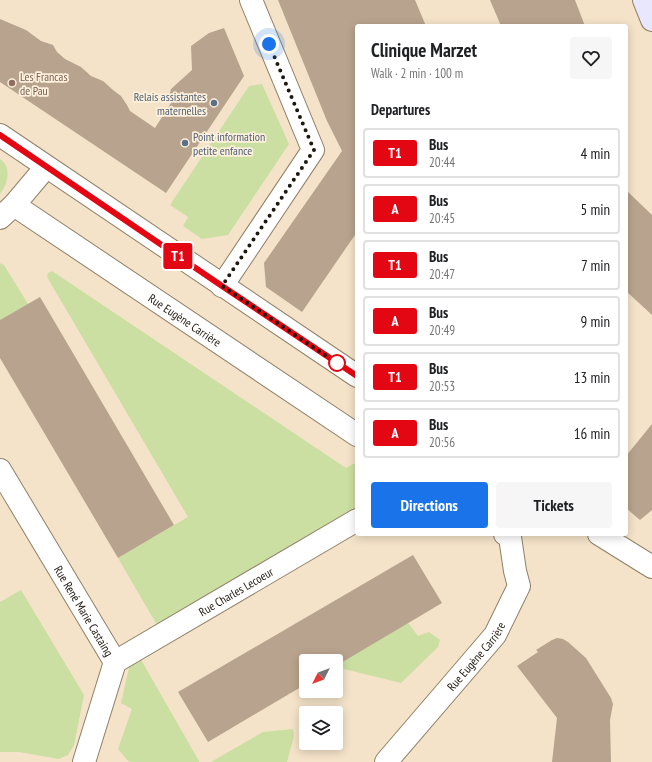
<!DOCTYPE html>
<html lang="en">
<head>
<meta charset="utf-8">
<style>
  :root { --surface:#fff; --page:#f6f6f6; --text:#202124; --muted:#757577; --line:#e0e0e0; --accent:#1a73e8 }
  body { margin:0; font-family:"PT Sans Narrow",sans-serif; background:var(--page); color:var(--text); height:100vh; display:flex; flex-direction:column; font-size:15px; white-space:nowrap }
  * { box-sizing:border-box; margin:0 }
  p { font-size:13px; color:var(--muted) }
  .icon { flex:none; width:22px; height:22px; fill:none; stroke:currentColor; stroke-width:2; stroke-linecap:round; stroke-linejoin:round }
  .map { position:relative; flex:1; overflow:hidden }
  .details { position:absolute; left:355px; top:24px; width:273px; height:512px; display:flex; flex-direction:column; background:var(--surface); border-radius:4px; box-shadow:0 2px 10px #0003 }
  .details>* { flex:none }
  .badge { padding:0 8px; border-radius:3px; font-size:14px; line-height:26px }
  .needle { width:26px; rotate:228deg }
  .buttons { position:absolute; left:299px; top:654px; display:grid; gap:8px }
  .buttons a { display:grid; place-items:center; width:44px; height:44px; border-radius:4px; background:var(--surface); box-shadow:0 2px 10px #0003; font-size:20px }
  .you { position:absolute; width:20px; height:20px; margin:-10px; border:3px solid #fff; border-radius:50%; background:#1a73e8; box-shadow:0 0 0 6px #1a73e833 }
  .map>.badge { position:absolute; translate:-50% -50%; box-shadow:0 0 0 2px #fff }
  h2 { padding:0 16px; font-size:15px; line-height:36px }
  .round { display:grid; place-items:center; flex:none; width:42px; height:42px; border-radius:4px; background:var(--page) }
  .summary { display:flex; align-items:center; justify-content:space-between; height:68px; padding:0 16px }
  h1 { font-size:19px; font-weight:700; line-height:30px }
  .button { display:flex; gap:8px; margin-top:auto; padding:8px 16px }
  .button a { flex:1; height:46px; border-radius:4px; background:var(--accent); color:#fff; font-size:16px; font-weight:700; line-height:46px; text-align:center }
  .button a+a { background:var(--page); color:var(--text) }
  ul { padding:0; list-style:none }
  li { display:flex; align-items:center; gap:12px; height:50px; margin:0 8px 6px; padding:0 8px; border:2px solid var(--line); border-radius:4px }
  li div { flex:1 }
  li b { display:block; font-size:15px }
  li em { font-style:normal }
  li .badge { min-width:44px; font-weight:700; text-align:center }
  .map>svg:first-child { display:block }
  .green { fill:#cbdfa2 }
  .building { fill:#b8a48e }
  .lines { fill:none; stroke-linecap:round; stroke-linejoin:round }
  .minor-casing { stroke:#8f8068; stroke-width:24 }
  .secondary-casing { stroke:#8f8068; stroke-width:24 }
  .minor { stroke:#fff; stroke-width:22 }
  .secondary { stroke:#e8e7fe; stroke-width:22 }
  .line-casing { stroke:#fff; stroke-width:9 }
  .line { stroke:#e30613; stroke-width:6 }
  .walk { stroke:#1e180f; stroke-width:4; stroke-dasharray:0 7.2 }
  .education-dot { fill:#8d6e63; stroke:#fef1dc; stroke-width:1.5 }
  .service-dot { fill:#5c6f8a; stroke:#fef1dc; stroke-width:1.5 }
  .stop-dot { fill:#fff; stroke:#e30613; stroke-width:2 }
  .labels { text-anchor:middle; dominant-baseline:central; stroke-width:3.5; stroke-linejoin:round; paint-order:stroke }
  .education-label { font-size:12px; fill:#785e54; stroke:#fef1dc; text-anchor:start }
  .service-label { font-size:12px; fill:#4e5e75; stroke:#fef1dc; text-anchor:end }
  .street-label { font-size:12px; fill:#1e180f; stroke:#fef1dc }
</style>
</head>
<body>
<div class="map">
<svg width="652" height="762" viewBox="0 0 652 762">
  <rect width="100%" height="100%" fill="#f4e3c9"/>
  <!-- green -->
  <g class="green">
    <polygon points="262,84 289,144 228,235 202,239 183,226 188,217 170,205 249,86"/>
    <path d="M0,159c12,8 8,25 0,35z"/>
    <polygon points="0,263 4,265 28,304 0,320"/>
    <polygon points="52,271 346,468 357,462 357,508 157,625 118,558 188,517 47,277 48,273"/>
    <polygon points="21,590 84,695 74,745 68,755 59,759 19,752 0,752 0,602"/>
    <polygon points="408,623 418,636 429,632 440,640 438,647 401,683 336,667 336,666"/>
    <polygon points="140,658 199,761 199,762 132,762 128,761 118,749 132,709 121,703 131,659"/>
    <polygon points="293,729 294,736 287,762 211,762 263,732"/>
  </g>
  <!-- building -->
  <g class="building">
    <polygon points="278,0 415,0 426,26 357,26 357,232 302,312 266,287 264,263 342,151 327,121"/>
    <polygon points="490,0 575,0 585,26 501,26"/>
    <polygon points="0,19 26,30 41,41 53,45 57,52 65,59 81,67 91,76 103,81 113,90 121,96 127,105 130,111 155,128 171,103 169,96 171,89 192,70 191,46 209,33 224,28 244,76 166,193 0,82"/>
    <polygon points="626,190 652,215 652,315 626,291"/>
    <polygon points="40,297 174,525 118,558 0,358 0,320"/>
    <polygon points="652,424 652,510 640,520 626,508 626,456"/>
    <polygon points="413,555 442,603 336,666 336,661 306,661 306,684 208,742 178,692"/>
    <polygon points="557,638 563,639 568,642 586,658 611,698 613,704 610,720 611,762 552,762 557,718 517,666 538,652 536,650 552,640"/>
  </g>
  <g class="lines">
    <!-- minor casing -->
    <g class="minor-casing">
      <g id="minor">
        <polyline points="0,135 357,376"/>
        <path id="s1" d="M14,205l343,230"/>
        <polyline points="0,218 14,205 46,167"/>
        <polyline points="222,286 313,150 251,0"/>
        <path id="s2" d="M0,470l115,192 -31,100"/>
        <polyline points="599,534 652,567"/>
        <path id="s3" d="M115,662l242,-142"/>
        <path id="s4" d="M386,762l109,-127 24,-49 -4,-15 -5,-34 -5,-3"/>
      </g>
    </g>
    <!-- secondary casing -->
    <g class="secondary-casing">
      <polyline id="secondary" points="644,0 652,20"/>
    </g>
    <!-- minor -->
    <use href="#minor" class="minor"/>
    <!-- secondary -->
    <use href="#secondary" class="secondary"/>
  </g>
  <g class="lines">
    <!-- line casing -->
    <g class="line-casing">
      <polyline id="line" points="0,135 222,286 357,376"/>
    </g>
    <!-- line -->
    <use href="#line" class="line"/>
    <!-- walk -->
    <polyline class="walk" points="269,44 314,150 222,286 337,363"/>
  </g>
  <!-- markers -->
  <circle class="education-dot" cx="12" cy="83" r="4"/>
  <g class="service-dot">
    <circle cx="214" cy="103" r="4"/>
    <circle cx="185" cy="143" r="4"/>
  </g>
  <circle class="stop-dot" cx="337" cy="363" r="8"/>
  <g class="labels">
    <!-- education labels -->
    <g class="education-label">
      <text x="20" y="76">Les Francas<tspan x="20" dy="14">de Pau</tspan></text>
    </g>
    <!-- service labels -->
    <g class="service-label">
      <text x="206" y="96">Relais assistantes<tspan x="206" dy="14">maternelles</tspan></text>
      <text x="193" y="136" text-anchor="start">Point information<tspan x="193" dy="14">petite enfance</tspan></text>
    </g>
    <!-- street labels -->
    <g class="street-label">
      <text stroke="none"><textPath href="#s1" startOffset="206">Rue Eugène Carrière</textPath></text>
      <text stroke="none"><textPath href="#s3" startOffset="140">Rue Charles Lecoeur</textPath></text>
      <text stroke="none"><textPath href="#s2" startOffset="164">Rue René Marie Castaing</textPath></text>
      <text stroke="none"><textPath href="#s4" startOffset="139">Rue Eugène Carrière</textPath></text>
    </g>
  </g>
</svg>
<div class="buttons">
<a><svg class="needle" viewBox="-14 -14 28 28"><path d="M0-13l5 13h-10z" fill="#e53935"/><path d="M0 13l5-13h-10z" fill="#757577"/></svg></a>
<a><svg class="icon" aria-label="layers" viewBox="0 0 24 24"><path d="M12 4l9 5-9 5-9-5zM3 14l9 5 9-5"/></svg></a>
</div>
<div class="you" style="left:269px;top:44px"></div>
<b class="badge" style="left:178px;top:256px;background:#e30613;color:#fff">T1</b>
<section class="details">
<div class="summary"><div><h1>Clinique Marzet</h1><p>Walk · 2 min · 100 m</p></div><a class="round"><svg class="icon" aria-label="heart" viewBox="0 0 24 24"><path d="M12 20l-8-8c-3-5 5-10 8-4 3-6 11-1 8 4z"/></svg></a></div>
<h2>Departures</h2>
<ul>
<li><span class="badge" style="background:#e30613;color:#fff">T1</span><div><b>Bus</b><p>20:44</p></div><em>4 min</em></li>
<li><span class="badge" style="background:#e30613;color:#fff">A</span><div><b>Bus</b><p>20:45</p></div><em>5 min</em></li>
<li><span class="badge" style="background:#e30613;color:#fff">T1</span><div><b>Bus</b><p>20:47</p></div><em>7 min</em></li>
<li><span class="badge" style="background:#e30613;color:#fff">A</span><div><b>Bus</b><p>20:49</p></div><em>9 min</em></li>
<li><span class="badge" style="background:#e30613;color:#fff">T1</span><div><b>Bus</b><p>20:53</p></div><em>13 min</em></li>
<li><span class="badge" style="background:#e30613;color:#fff">A</span><div><b>Bus</b><p>20:56</p></div><em>16 min</em></li>
</ul>
<div class="button"><a>Directions</a><a>Tickets</a></div>
</section>
</div>
</body>
</html>
